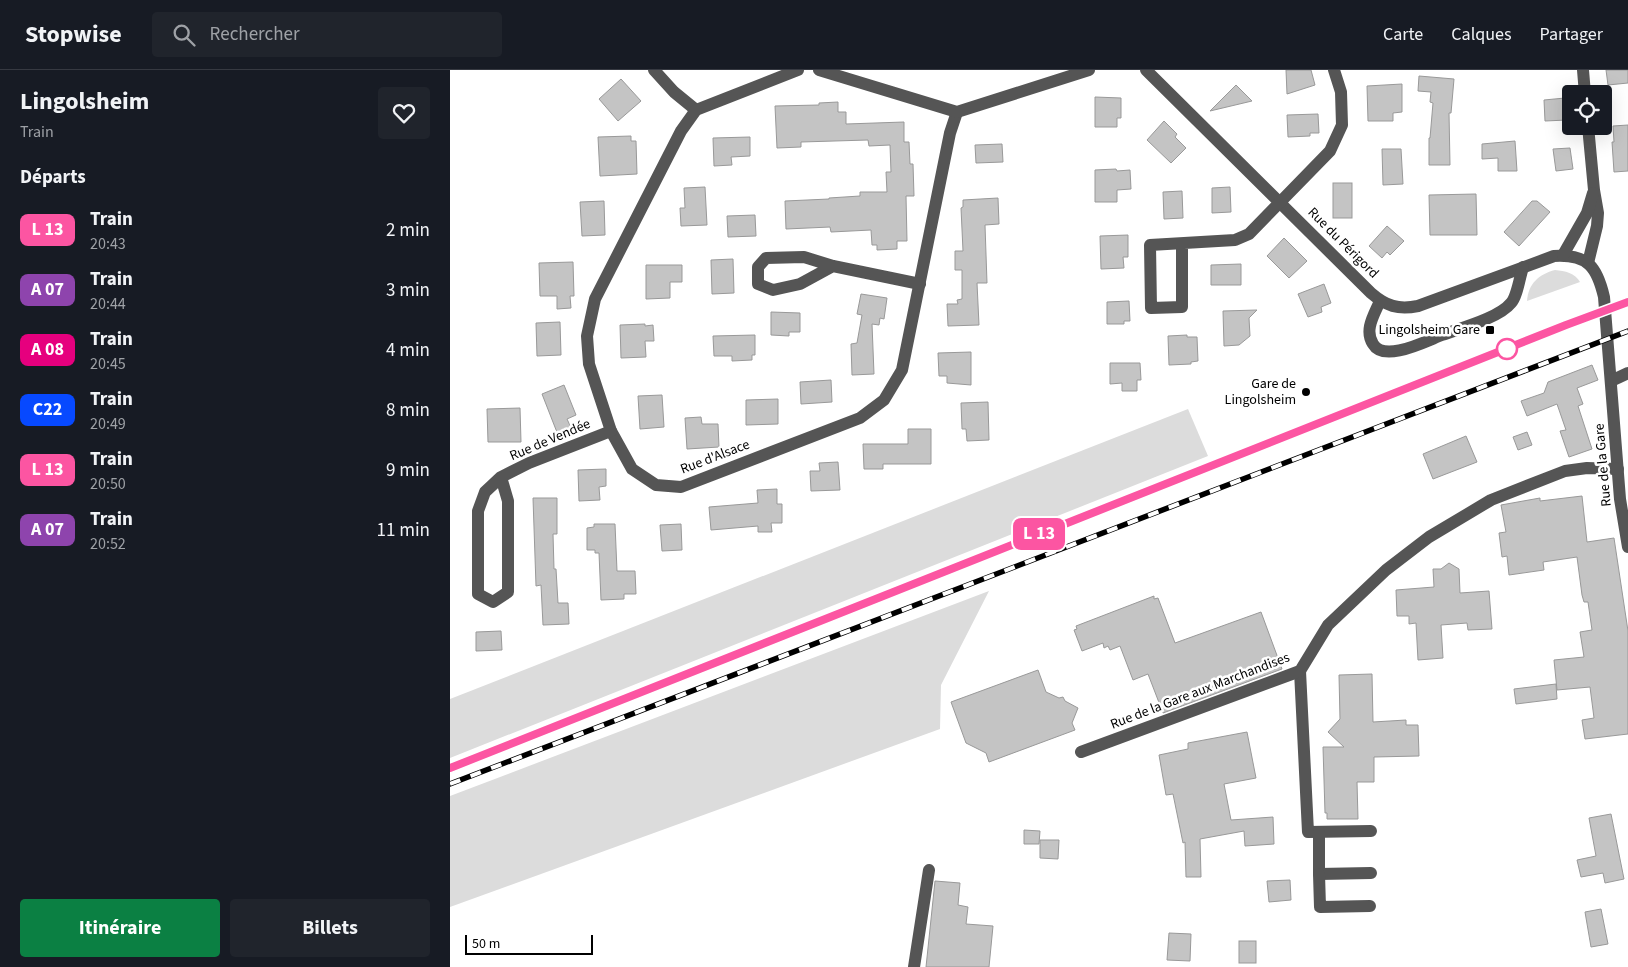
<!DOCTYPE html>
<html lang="fr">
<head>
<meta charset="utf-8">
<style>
  :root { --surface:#171b24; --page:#20242c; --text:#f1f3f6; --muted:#9ea1a6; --line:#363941; --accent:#0b8043 }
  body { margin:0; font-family:"Source Sans 3",sans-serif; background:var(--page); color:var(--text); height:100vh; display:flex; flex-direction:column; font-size:19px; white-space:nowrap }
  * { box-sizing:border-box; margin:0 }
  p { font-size:16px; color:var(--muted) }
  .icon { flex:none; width:28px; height:28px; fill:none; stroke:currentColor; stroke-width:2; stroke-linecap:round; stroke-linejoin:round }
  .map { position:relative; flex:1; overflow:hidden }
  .drawer { display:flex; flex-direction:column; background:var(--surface); width:450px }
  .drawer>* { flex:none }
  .badge { padding:0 10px; border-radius:8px; font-size:18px; line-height:32px }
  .fabs { position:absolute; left:1112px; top:15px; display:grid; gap:10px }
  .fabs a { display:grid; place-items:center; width:50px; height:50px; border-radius:5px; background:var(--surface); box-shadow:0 5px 20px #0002; font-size:25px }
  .scale { position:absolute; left:15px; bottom:12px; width:128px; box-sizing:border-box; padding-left:5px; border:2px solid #000; border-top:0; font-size:14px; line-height:18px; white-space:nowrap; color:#000; -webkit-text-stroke:4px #fff; paint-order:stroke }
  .map>.badge { position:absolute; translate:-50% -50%; box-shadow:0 0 0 2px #fff }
  h2 { padding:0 20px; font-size:19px; line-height:45px }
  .round { display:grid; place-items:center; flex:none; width:52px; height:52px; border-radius:5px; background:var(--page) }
  .headline { display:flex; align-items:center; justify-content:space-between; height:85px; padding:0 20px }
  h1 { font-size:24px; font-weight:700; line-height:38px }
  .cta { display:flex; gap:10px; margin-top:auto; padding:10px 20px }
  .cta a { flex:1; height:58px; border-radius:5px; background:var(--accent); color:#fff; font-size:20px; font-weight:700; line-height:58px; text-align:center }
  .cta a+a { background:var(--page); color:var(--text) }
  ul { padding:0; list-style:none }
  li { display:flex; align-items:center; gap:15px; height:60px; padding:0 20px }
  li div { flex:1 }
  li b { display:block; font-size:19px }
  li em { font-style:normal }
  li .badge { min-width:55px; font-weight:700; text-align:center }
  header { display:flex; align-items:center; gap:30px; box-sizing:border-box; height:70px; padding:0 25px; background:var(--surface); border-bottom:1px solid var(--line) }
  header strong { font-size:24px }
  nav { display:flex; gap:28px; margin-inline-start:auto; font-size:18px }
  .search { width:350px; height:45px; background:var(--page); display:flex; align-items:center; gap:12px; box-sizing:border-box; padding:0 18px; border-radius:5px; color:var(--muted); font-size:19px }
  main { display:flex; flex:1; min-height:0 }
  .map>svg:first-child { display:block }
  .green { fill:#dcdcdc }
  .building { fill:#c4c4c4; stroke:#999 }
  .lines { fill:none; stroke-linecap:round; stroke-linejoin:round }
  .minor { stroke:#555; stroke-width:12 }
  .rail-casing { stroke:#000; stroke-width:5.5 }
  .rail { stroke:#fff; stroke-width:4; stroke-dasharray:11; stroke-linecap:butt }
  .line-casing { stroke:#fff; stroke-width:11 }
  .line { stroke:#fc55a2; stroke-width:8 }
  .poi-dot { fill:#000; stroke:#fff; stroke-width:2 }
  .stop-dot { fill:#fff; stroke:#fc55a2; stroke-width:2.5 }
  .labels { text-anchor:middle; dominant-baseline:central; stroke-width:5; stroke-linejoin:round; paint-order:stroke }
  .street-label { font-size:14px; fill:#000; stroke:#fff }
  .poi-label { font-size:14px; fill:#000; stroke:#fff; text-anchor:end }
</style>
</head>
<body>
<header>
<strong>Stopwise</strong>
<div class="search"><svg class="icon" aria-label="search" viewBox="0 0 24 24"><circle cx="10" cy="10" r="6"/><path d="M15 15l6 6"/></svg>Rechercher</div>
<nav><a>Carte</a><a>Calques</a><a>Partager</a></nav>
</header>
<main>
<section class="drawer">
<div class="headline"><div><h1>Lingolsheim</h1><p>Train</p></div><a class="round"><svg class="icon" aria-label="heart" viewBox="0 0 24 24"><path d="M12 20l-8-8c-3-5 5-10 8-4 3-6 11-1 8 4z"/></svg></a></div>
<h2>Départs</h2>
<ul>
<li><span class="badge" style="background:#fc55a2;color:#fff">L 13</span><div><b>Train</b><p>20:43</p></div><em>2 min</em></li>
<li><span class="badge" style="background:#8e44ad;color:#fff">A 07</span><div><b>Train</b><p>20:44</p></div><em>3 min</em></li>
<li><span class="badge" style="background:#e6007e;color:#fff">A 08</span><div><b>Train</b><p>20:45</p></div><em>4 min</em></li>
<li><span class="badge" style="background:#0749ff;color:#fff">C22</span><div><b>Train</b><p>20:49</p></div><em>8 min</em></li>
<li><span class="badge" style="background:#fc55a2;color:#fff">L 13</span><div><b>Train</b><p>20:50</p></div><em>9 min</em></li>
<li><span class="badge" style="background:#8e44ad;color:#fff">A 07</span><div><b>Train</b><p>20:52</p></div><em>11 min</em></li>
</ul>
<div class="cta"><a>Itinéraire</a><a>Billets</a></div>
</section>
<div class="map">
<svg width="1178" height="897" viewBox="0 0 1178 897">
  <rect width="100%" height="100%" fill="#fff"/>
  <!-- green -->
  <g class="green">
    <path d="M1105,200c10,1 20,3 25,12l-53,19c1,-17 12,-27 28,-31z"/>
    <polygon points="738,339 758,386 0,688 0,629"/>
    <polygon points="539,521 491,615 490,659 0,837 0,726"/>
  </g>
  <!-- building -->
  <g class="building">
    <polygon points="836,0 861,0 865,15 837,24"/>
    <polygon points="1156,0 1178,0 1178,13 1158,15"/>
    <polygon points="969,6 1004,9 1001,43 999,43 1000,95 979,95 979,68 980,68 983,33 980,32 981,22 968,21"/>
    <polygon points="171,9 191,31 168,51 149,29"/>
    <polygon points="952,14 952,42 943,43 943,51 918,51 917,16"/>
    <polygon points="786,15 802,31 760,41"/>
    <polygon points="645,27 671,28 671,48 667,48 667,57 645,57"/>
    <polygon points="1115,28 1117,50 1095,51 1094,30"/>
    <polygon points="388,32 388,42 396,42 396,54 454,52 454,72 459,72 460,94 463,94 464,126 456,126 457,171 447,171 447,179 427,180 427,175 422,175 421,160 381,162 380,157 336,159 335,131 379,129 379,128 410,126 410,122 437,122 436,102 441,102 440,75 419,76 418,70 351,72 351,77 327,78 325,36 369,35 369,33"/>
    <polygon points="868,44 869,63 860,63 860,66 838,67 837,45"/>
    <polygon points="714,51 727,64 725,67 736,78 721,93 697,70"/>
    <polygon points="1178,55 1178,101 1164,102 1162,72 1164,72 1163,56"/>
    <polygon points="181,66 181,71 186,71 187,104 150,106 148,67"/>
    <polygon points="300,67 300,86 281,87 282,95 264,96 263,68"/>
    <polygon points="1065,71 1067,101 1048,101 1048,88 1032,89 1032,74"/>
    <polygon points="552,74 553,92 526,93 525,75"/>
    <polygon points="1120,78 1123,99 1106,101 1103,79"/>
    <polygon points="932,79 951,79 953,114 933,115"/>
    <polygon points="666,99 667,101 680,100 681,119 667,120 667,132 645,132 645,100"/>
    <rect x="883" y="113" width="19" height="35"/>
    <polygon points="255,117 257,155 231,156 230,138 235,138 234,118"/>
    <polygon points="780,117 781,142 762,143 762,118"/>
    <polygon points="732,121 733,148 714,149 713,122"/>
    <polygon points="1026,124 1027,165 980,165 979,125"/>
    <polygon points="548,128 549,154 535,155 537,213 527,213 529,255 498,256 497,234 508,234 507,230 512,229 512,200 505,200 505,181 513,181 511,138 513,137 513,130"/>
    <polygon points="154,131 155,165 132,166 130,132"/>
    <polygon points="1082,131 1087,131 1100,142 1069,176 1054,162"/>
    <polygon points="305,145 306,166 278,167 277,146"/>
    <polygon points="937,156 954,171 940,185 937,182 932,188 919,176"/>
    <polygon points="678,165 678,187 673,187 674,198 651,199 650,166"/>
    <polygon points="834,168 857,191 839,208 817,186"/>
    <polygon points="283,189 284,223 262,224 261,190"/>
    <polygon points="123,192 124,226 120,226 121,238 107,239 107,226 90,226 89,193"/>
    <polygon points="791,194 791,215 761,215 761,195"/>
    <polygon points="196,195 232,195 232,212 220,212 220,228 196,229"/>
    <polygon points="874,214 881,233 871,237 872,242 858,247 848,224"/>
    <polygon points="411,224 437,228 434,249 430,248 429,255 422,254 424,304 402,305 401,274 407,273 412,245 407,244"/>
    <polygon points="679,231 680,251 674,251 674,254 657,254 657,232"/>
    <polygon points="807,240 799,248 800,266 789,275 774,276 773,241"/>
    <polygon points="321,242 350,243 350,262 339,262 339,266 321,265"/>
    <polygon points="110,252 111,285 87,286 86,253"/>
    <polygon points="195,254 195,256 203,255 204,271 195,271 196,287 171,288 170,255"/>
    <polygon points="305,265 305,285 302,285 302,290 282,291 282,286 264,286 263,266"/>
    <polygon points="737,265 737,267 747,267 748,291 741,292 741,294 719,295 718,266"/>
    <polygon points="521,282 521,315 497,313 497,306 489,306 488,283"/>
    <polygon points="660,293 690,293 691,310 687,310 687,321 672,321 672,313 660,314"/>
    <polygon points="1142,295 1148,310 1127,318 1133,334 1128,336 1142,379 1119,387 1110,361 1116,360 1107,334 1077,346 1071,331 1094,323 1098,312"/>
    <polygon points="381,310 382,332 351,334 350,312"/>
    <polygon points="114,315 126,345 117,349 124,364 110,370 92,324"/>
    <polygon points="212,325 214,357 190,359 188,326"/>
    <polygon points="328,329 328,354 296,355 296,330"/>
    <polygon points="538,332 539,370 517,371 516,359 512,359 511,333"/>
    <polygon points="70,338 71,372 38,372 37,339"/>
    <polygon points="251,347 252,354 268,354 269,377 237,379 235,348"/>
    <polygon points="458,359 481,359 481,394 433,394 433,399 414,399 413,374 458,374"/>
    <polygon points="1077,362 1082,375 1068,380 1063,367"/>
    <polygon points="1016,366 1027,392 983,409 973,384"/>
    <polygon points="388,392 390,420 361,421 360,401 370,401 369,393"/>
    <polygon points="156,399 156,416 149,417 150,430 129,431 128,400"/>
    <polygon points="327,419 327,434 332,434 332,453 321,453 322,462 308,462 308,456 261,460 259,437 308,433 307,420"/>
    <polygon points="1132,426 1137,472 1164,468 1178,561 1178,664 1135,669 1132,650 1144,648 1140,617 1107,620 1104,590 1134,587 1130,562 1142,560 1138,532 1134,532 1132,525 1127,487 1093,492 1094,500 1059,505 1057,486 1052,487 1049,463 1056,462 1051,435 1090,428 1090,431"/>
    <polygon points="83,428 107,428 107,464 103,464 104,499 106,499 108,533 118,533 119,554 93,555 91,515 86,516"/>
    <polygon points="144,454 165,454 167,501 185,501 186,524 174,524 174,529 151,530 149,483 145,483 145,480 137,480 137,458 144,457"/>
    <polygon points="231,454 232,480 212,481 210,455"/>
    <polygon points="999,493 1009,499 1010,523 1039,521 1042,559 1018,560 1017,553 991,555 993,588 968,590 966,553 959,554 959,546 947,546 946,520 984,517 983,499 991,499"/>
    <polygon points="704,526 704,529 708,528 725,573 811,542 832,599 713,643 698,604 683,610 670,576 660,580 658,576 654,578 653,573 632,581 624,560 627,559 626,556"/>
    <polygon points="51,561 52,580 26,581 26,562"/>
    <polygon points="588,600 596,622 609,628 613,627 615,631 628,638 622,653 625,660 539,692 536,683 516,673 501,632"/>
    <polygon points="922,604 923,652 956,650 956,655 968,655 969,686 924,687 924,712 907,712 908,749 877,749 877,743 875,743 873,677 894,677 878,662 890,649 889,605"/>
    <polygon points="1106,614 1107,629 1066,634 1064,619"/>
    <polygon points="797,662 806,708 774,714 781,750 823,747 824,774 795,776 794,761 750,769 751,807 736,807 735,772 733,773 723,724 716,725 709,685 738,679 738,673"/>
    <polygon points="1161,744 1174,809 1155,813 1153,803 1131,807 1127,790 1146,786 1139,748"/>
    <polygon points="574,760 590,761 589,774 574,774"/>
    <polygon points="590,770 609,770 608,789 590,788"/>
    <polygon points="840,810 841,830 819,832 817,811"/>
    <polygon points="485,811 510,813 508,835 518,837 516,854 543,856 539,897 476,897"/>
    <polygon points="1151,839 1158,874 1141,877 1135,842"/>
    <polygon points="719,863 741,864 740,891 717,890"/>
    <rect x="789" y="871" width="17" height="22"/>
  </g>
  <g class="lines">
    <!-- minor -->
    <g class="minor">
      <polyline points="204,0 224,22 246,40"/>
      <polyline points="348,0 246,40 231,61 145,229 137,266 139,294 161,361 182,399 206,415 231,417 410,348 434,330 452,300 500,63 507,42"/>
      <polyline points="369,0 507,42 639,0"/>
      <path d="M696,0l225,223c15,13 27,17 47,13l136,-50c34,-2 43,11 50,41l16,202 8,48"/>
      <polyline points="1133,0 1135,24"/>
      <polyline points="1138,56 1144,120 1148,143 1147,156 1138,193"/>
      <polyline points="732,174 732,237 701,238 700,175 785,170 799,164 880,81 892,55 891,22 884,0"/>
      <polyline points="1113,185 1137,143 1143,123"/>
      <polyline points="383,196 350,214 323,220 308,214 308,197 316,188 354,187 383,196 470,214"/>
      <path d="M930,231c-6,14 -16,29 -7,43 11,19 53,-3 69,-9 19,-7 57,-17 69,-32 6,-6 9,-27 12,-36"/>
      <polyline points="1161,311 1178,303"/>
      <polyline points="51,407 58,431 58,522 43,532 28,524 28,441 35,422 51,407 79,393 161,361"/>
      <polyline points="850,601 858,762 921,761"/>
      <polyline points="631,682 850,601 878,555 936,500 979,467 1041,430 1115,401 1137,398 1168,399"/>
      <polyline points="869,762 869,804 921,803"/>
      <polyline points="869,804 870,837 920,836"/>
      <polyline points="464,897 479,800"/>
    </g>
    <!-- rail casing -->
    <g class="rail-casing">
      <g id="rail">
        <polyline points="0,698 1116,255 1178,232"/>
        <polyline points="0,714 1178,261"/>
      </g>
    </g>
    <!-- rail -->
    <use href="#rail" class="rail"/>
  </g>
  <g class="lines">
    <!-- line casing -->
    <g class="line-casing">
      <polyline id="line" points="0,698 1116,255 1178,232"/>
    </g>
    <!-- line -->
    <use href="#line" class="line"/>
  </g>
  <!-- markers -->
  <g class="poi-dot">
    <rect x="1035" y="255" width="10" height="10" rx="2.5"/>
    <circle cx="856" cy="322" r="5"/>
  </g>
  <circle class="stop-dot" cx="1057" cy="279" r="10"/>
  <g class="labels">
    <!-- street labels -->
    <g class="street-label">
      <text transform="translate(893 173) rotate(45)">Rue du Périgord</text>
      <text transform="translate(100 370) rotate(-23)">Rue de Vendée</text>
      <text transform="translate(265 387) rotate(-21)">Rue d'Alsace</text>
      <text transform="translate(1153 395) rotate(-95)">Rue de la Gare</text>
      <text transform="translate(750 621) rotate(-21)">Rue de la Gare aux Marchandises</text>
    </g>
    <!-- poi labels -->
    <g class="poi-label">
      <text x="1030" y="260">Lingolsheim Gare</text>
      <text x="846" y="314">Gare de<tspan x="846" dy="16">Lingolsheim</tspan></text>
    </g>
  </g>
</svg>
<div class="fabs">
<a><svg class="icon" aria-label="locate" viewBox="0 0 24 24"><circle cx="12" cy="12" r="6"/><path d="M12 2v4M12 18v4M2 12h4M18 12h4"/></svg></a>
</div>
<div class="scale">50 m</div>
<b class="badge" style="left:589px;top:464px;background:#fc55a2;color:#fff">L 13</b>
</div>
</main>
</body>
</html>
